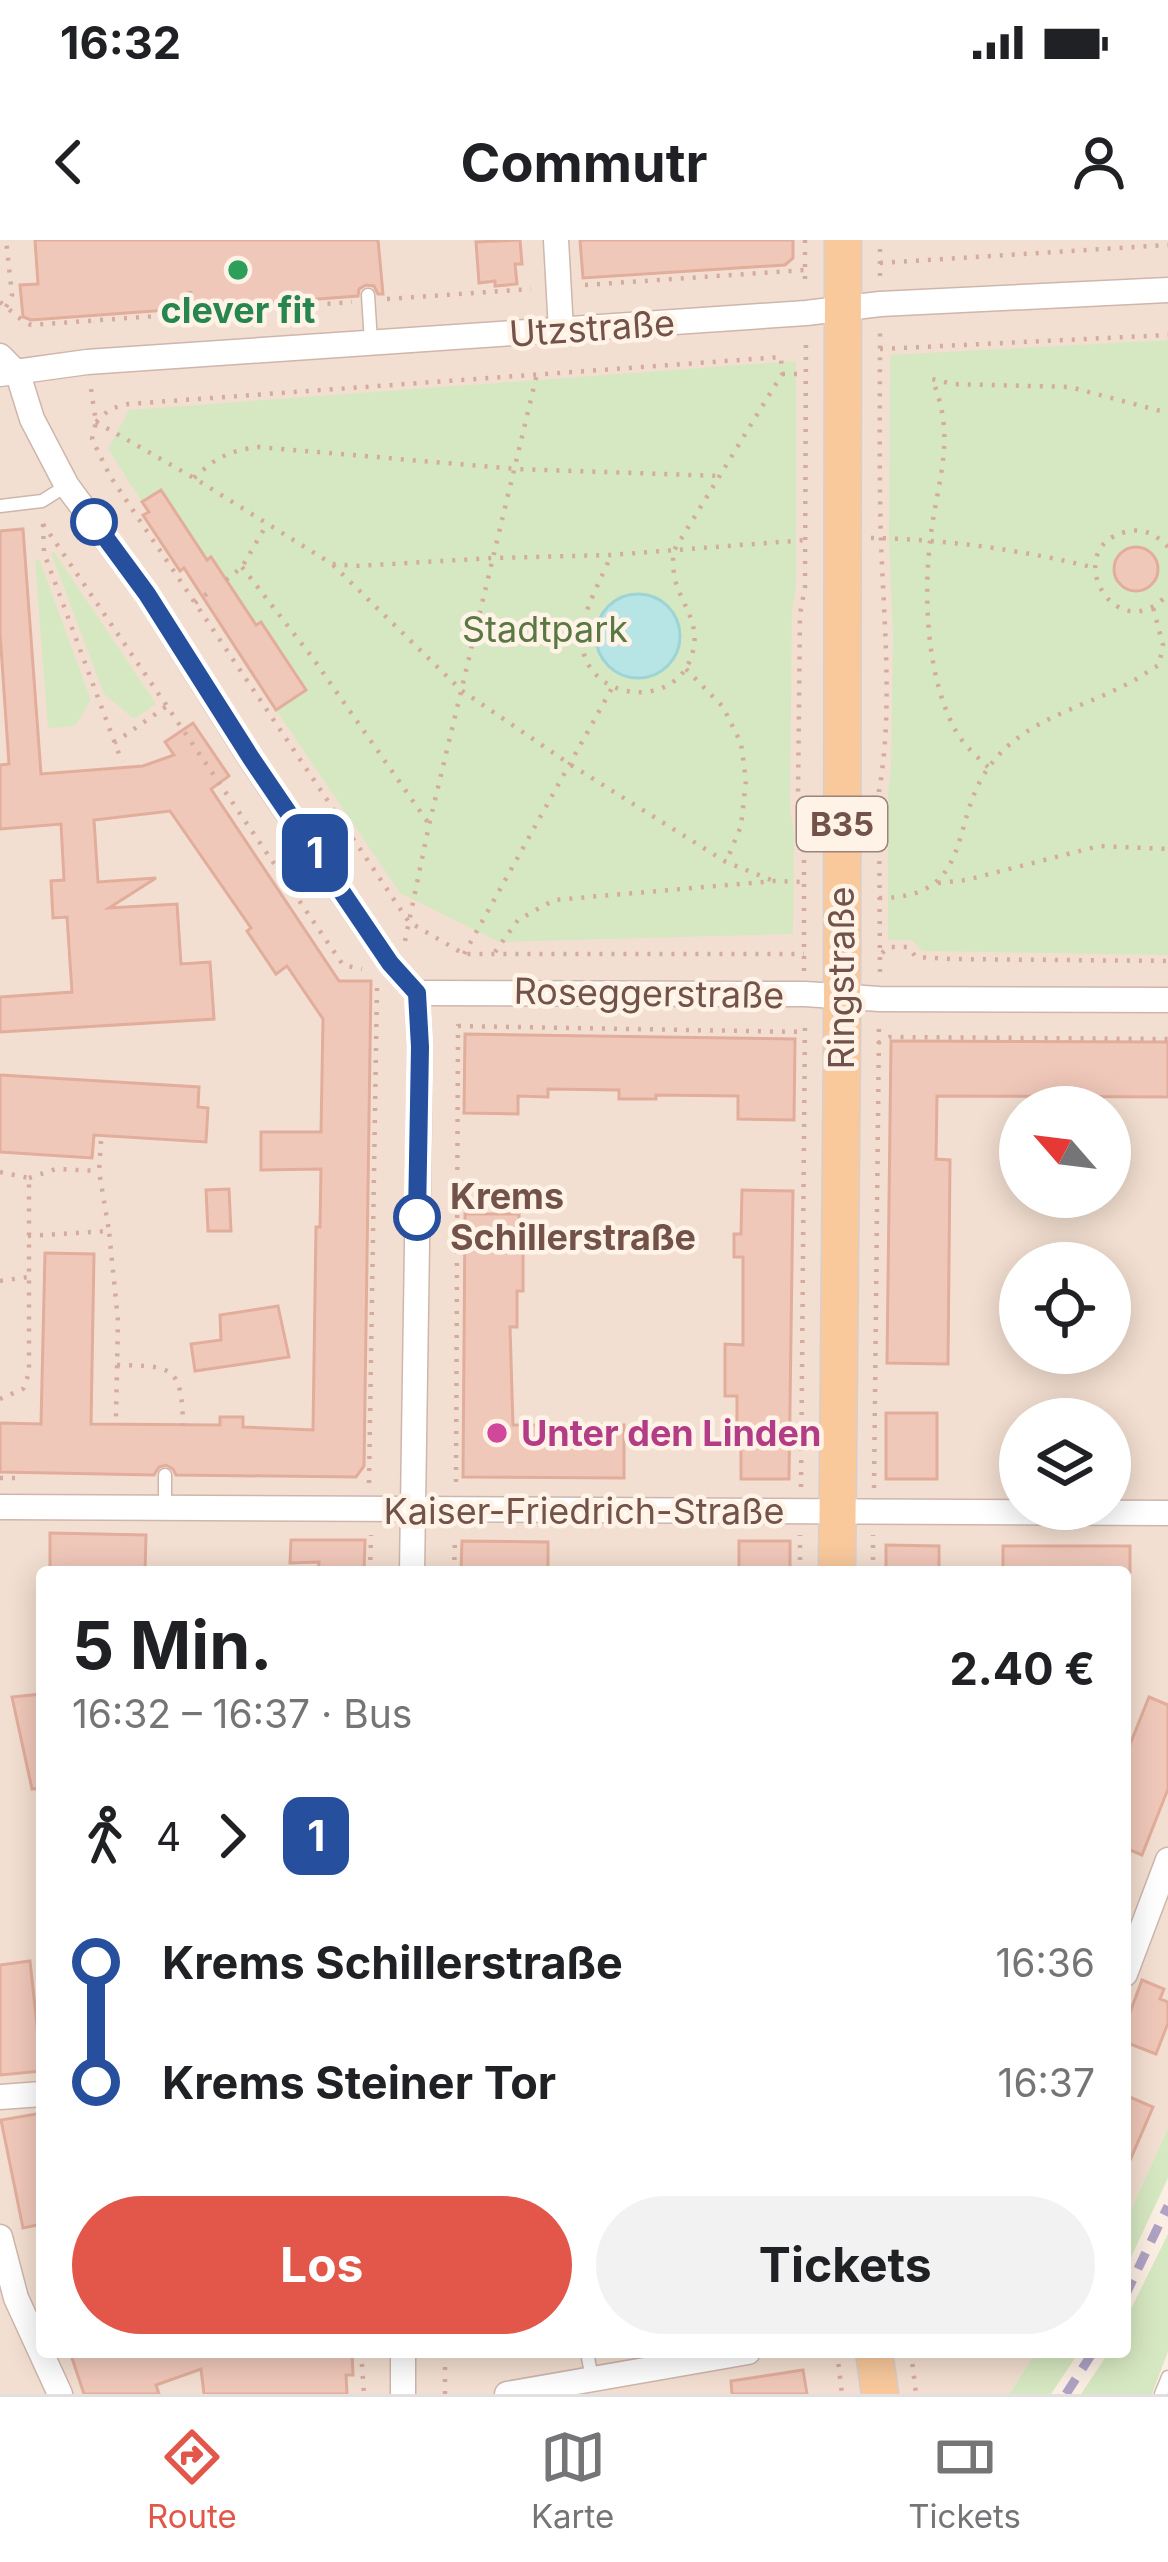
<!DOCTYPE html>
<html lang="de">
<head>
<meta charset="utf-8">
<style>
  :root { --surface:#fff; --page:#f2f2f2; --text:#202124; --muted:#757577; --line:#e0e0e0; --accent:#e2574a }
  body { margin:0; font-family:Inter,sans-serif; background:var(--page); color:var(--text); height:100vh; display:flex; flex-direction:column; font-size:45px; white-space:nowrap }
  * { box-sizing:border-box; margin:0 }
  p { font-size:39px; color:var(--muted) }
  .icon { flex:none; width:66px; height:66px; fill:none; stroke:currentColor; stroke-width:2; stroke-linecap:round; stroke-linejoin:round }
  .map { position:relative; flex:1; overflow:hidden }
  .details { position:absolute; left:36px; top:1326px; width:1095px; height:792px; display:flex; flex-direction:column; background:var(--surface); border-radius:12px; box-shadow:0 6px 30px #0003 }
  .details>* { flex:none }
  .badge { padding:0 24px; border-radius:18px; font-size:42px; line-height:78px }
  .needle { width:78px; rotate:298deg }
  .controls { position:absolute; left:999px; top:846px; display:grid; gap:24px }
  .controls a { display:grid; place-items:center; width:132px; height:132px; border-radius:50%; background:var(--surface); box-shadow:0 6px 30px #0003; font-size:60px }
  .map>.badge { position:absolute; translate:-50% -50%; box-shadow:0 0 0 6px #fff }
  .legs { display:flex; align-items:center; gap:18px; height:132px; padding:0 36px; font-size:39px }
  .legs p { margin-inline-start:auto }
  .overview { display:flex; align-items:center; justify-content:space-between; height:204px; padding:0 36px }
  h1 { font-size:66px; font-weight:700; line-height:90px }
  .primary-button { display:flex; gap:24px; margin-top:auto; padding:24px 36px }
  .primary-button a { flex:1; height:138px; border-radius:72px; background:var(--accent); color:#fff; font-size:48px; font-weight:700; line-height:138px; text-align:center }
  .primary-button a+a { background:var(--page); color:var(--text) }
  ul { padding:0 36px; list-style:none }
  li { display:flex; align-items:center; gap:42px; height:120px; font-size:45px }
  li i { display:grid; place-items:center; width:18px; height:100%; margin:0 15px; background:currentColor }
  li i::after { content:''; width:30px; height:30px; margin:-15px; border:9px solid; border-radius:50%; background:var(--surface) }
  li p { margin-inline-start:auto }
  li:first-child i { background:linear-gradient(#0000 50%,currentColor 0) }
  li:last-child i { background:linear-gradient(currentColor 50%,#0000 0) }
  .status { display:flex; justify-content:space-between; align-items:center; height:84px; padding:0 60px; background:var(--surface); direction:ltr }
  .status svg { height:33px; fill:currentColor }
  header { display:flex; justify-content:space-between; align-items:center; height:156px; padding:0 36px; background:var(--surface); font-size:54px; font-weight:700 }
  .dock { display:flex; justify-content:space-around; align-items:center; height:168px; border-top:3px solid var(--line); background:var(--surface); font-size:33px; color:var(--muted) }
  .dock a { display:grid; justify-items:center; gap:6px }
  .dock .selected { color:var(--accent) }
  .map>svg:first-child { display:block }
  .residential { fill:#f3dfd1; fill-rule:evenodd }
  .green { fill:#d6e8c1 }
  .water { fill:#b7e4e4; stroke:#9ed4d5; stroke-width:3 }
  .building { fill:#f0c8ba; stroke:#e2ad9b; stroke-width:3 }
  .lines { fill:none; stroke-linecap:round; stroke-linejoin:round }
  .service-casing { stroke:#ceb6ac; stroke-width:15 }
  .minor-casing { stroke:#ceb6ac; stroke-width:27 }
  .primary-casing { stroke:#d8cfcc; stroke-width:39 }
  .path { stroke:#d4ac9e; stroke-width:4.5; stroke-dasharray:3 9; stroke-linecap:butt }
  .service { stroke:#fff; stroke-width:12 }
  .minor { stroke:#fff; stroke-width:24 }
  .primary { stroke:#f9c99c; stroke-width:36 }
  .rail { stroke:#afa2c4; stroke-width:9; stroke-dasharray:18 12; stroke-linecap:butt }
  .line-1-casing { stroke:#fff; stroke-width:27 }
  .line-1 { stroke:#264f9e; stroke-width:18 }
  .leisure-dot { fill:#2e9e5b; stroke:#fff3e8; stroke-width:4.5 }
  .stop-1-dot { fill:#fff; stroke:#264f9e; stroke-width:6 }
  .hotel-dot { fill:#d1479c; stroke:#fff3e8; stroke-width:4.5 }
  .labels { text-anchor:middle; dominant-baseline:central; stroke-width:9; stroke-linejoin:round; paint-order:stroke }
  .shield { fill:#fff3e8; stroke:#9c8279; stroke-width:3 }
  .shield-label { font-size:33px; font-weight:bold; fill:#725249 }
  .leisure-label { font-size:36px; font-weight:bold; fill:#27864d; stroke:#fff3e8 }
  .street-label { font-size:36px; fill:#725249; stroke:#fff3e8 }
  .park-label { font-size:36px; fill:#597842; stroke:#fff3e8 }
  .stop-label { font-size:36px; font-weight:bold; fill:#725249; stroke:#fff3e8; text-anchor:start }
  .hotel-label { font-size:36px; font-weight:bold; fill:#b23c85; stroke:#fff3e8; text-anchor:start }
</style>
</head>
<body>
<div class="status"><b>16:32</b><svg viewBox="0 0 49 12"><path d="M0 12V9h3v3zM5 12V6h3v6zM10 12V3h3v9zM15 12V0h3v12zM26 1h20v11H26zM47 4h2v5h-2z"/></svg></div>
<header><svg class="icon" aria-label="back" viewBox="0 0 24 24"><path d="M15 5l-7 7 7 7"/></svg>Commutr<svg class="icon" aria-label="person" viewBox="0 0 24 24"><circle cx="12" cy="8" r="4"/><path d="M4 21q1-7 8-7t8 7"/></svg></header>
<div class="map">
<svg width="1168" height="2154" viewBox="0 0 1168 2154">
  <rect width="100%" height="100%" fill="#fbeee2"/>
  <!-- residential -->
  <path class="residential" d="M0,0h1168v1888l-43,95v-651h-1083v780h994l-27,42h-1009zM1020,867h90v90h-90zM1020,1023h90v90h-90zM1020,1179h90v90h-90z"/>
  <!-- green -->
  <g class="green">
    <polygon points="1168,100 1168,715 922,711 912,700 888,700 888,555 891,525 893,395 889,301 890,115"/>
    <polygon points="796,121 796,346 792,371 790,569 794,594 793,694 499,702 400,653 276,470 306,450 261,382 250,389 161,250 142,262 108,209 129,170"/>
    <polygon points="54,312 156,464 134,479 104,454 51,313"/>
    <polygon points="39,319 91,460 75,486 48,488 35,321"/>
    <polygon points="1168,1888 1168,1938 1125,2030 1125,1983"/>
    <polygon points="1168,1994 1168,2111 1152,2154 1081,2154 1109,2112 1125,2112 1125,2081"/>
    <polygon points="1036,2112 1079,2112 1051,2154 1009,2154"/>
  </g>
  <!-- water -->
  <circle class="water" cx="638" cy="396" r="42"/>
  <!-- building -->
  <g class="building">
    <polygon points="35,0 378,0 383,54 378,54 374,46 366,45 359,49 358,56 31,80 23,77 20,45 38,44"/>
    <polygon points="520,0 522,24 515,24 517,44 495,46 495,41 479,43 476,2"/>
    <polygon points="580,0 793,0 793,18 785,25 583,38"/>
    <polygon points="161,250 207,320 211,317 256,385 261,382 306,450 276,470 184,328 180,331 143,275 149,272 142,262"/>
    <polygon points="23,289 41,534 143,526 174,515 165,502 193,483 229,536 211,549 339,741 371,741 364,1226 356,1237 176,1235 173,1229 166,1225 159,1227 154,1235 0,1232 0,1183 41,1184 45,1013 94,1014 91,1184 220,1185 220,1177 243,1177 243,1187 313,1190 316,987 320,987 321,929 261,930 261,892 321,892 323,779 287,726 276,734 247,691 251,688 170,571 94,580 98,642 156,638 109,668 177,664 181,724 210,722 214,779 0,792 0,757 72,752 67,677 53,678 51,641 64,640 61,584 0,589 0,525 9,524 0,393 0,291"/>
    <circle cx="1136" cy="329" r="22"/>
    <polygon points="465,794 795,799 794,880 738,879 738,856 656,855 656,859 619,859 619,850 548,849 548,857 518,856 518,874 464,873"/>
    <polygon points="891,801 1168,802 1168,857 937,856 936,919 950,920 948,1124 887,1123"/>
    <polygon points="0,835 199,847 198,867 208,868 206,902 94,895 92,918 0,912"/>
    <polygon points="229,949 231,991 208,991 206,950"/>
    <polygon points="742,950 793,951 789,1239 741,1239 741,1195 737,1195 737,1156 725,1156 725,1104 743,1105 743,1017 734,1017 734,994 741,994"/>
    <polygon points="465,974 519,974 519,1013 523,1013 523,1051 517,1051 517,1087 510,1087 513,1185 624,1185 624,1238 463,1237"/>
    <polygon points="278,1066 289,1117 195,1131 191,1104 221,1100 220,1075"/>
    <rect x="886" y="1173" width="51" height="66"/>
    <polygon points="50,1293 146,1295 145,1332 50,1332"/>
    <polygon points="291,1300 365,1300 364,1332 318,1332 319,1322 290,1323"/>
    <polygon points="462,1301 548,1302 548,1332 461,1332"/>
    <rect x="739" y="1301" width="51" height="31"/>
    <polygon points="886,1305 939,1306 939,1332 886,1332"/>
    <rect x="1003" y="1306" width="127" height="26"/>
    <polygon points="42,1454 42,1548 32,1549 12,1457"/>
    <polygon points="1149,1457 1168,1465 1168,1549 1142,1615 1125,1608 1125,1517"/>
    <polygon points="30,1721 42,1831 0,1835 0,1725"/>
    <polygon points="1142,1740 1164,1749 1160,1759 1168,1762 1168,1783 1156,1814 1125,1802 1125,1786"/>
    <polygon points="1125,1855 1153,1867 1125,1932"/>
    <polygon points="42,1873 42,1984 23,1988 1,1880"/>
    <polygon points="70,2112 352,2112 353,2135 346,2135 347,2154 204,2154 201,2129 156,2145 159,2154 84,2154"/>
    <polygon points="803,2130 807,2154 732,2154 731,2141"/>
  </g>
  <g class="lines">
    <!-- service casing -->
    <g class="service-casing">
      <g id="service">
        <polyline points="368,55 371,102"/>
        <polyline points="0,266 42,261 66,246"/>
        <polyline points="165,1268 165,1235"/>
        <polyline points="587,2112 592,2139"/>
        <polyline points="1161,2154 1168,2137"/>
      </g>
    </g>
    <!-- minor casing -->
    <g class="minor-casing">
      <g id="minor">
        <polyline points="556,0 561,90"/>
        <polyline points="0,116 18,134 32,179 67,246 147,354 251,519 390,723 417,753"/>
        <polyline points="0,134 87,122 806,73 880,64 1168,50"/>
        <polyline points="417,753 805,754 879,759 1168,760"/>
        <polyline points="0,1267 1168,1273"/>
        <polyline points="412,1332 420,807 417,753"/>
        <polyline points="1125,1734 1168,1620"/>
        <polyline points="0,1857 42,1854"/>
        <polyline points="0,1997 16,2058 60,2154"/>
        <polyline points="403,2154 403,2112"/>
        <polyline points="507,2154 748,2112"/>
      </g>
    </g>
    <!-- primary casing -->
    <g class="primary-casing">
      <g id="primary">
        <polyline points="837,1332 842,803 843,0"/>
        <polyline points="874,2112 880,2154"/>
      </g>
    </g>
    <!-- path -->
    <g class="path">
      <polyline points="805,0 805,48"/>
      <polyline points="880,23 1168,5"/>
      <polyline points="880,36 880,0"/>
      <polyline points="585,45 805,30"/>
      <polyline points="190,51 191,73"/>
      <polyline points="387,59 531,49"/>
      <polyline points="0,62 23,81 31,85 352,62"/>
      <polyline points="6,67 12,55 6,0"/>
      <polyline points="880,109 1168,95"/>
      <polyline points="782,134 805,134"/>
      <polyline points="91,149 96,182 92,199 110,236 409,682 464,714 804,714"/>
      <path d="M96,182l14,-13 18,-5 653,-47 1,17 -109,178c0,9 0,19 2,28 7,25 25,43 18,71 -15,64 -116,50 -111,-17 1,-24 20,-56 29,-79"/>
      <polyline points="96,182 194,238 332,324 356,326 493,318 611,315 806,300"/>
      <path d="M194,238c21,-20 36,-28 65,-31l257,22 205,7"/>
      <polyline points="43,284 343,725 362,729"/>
      <polyline points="43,284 44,313 122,522"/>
      <path d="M871,298c72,1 154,12 224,30"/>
      <path d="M1168,307c-11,-12 -25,-20 -43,-15 -66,17 -9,120 43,62"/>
      <polyline points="333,325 461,450 571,525 726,622 774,641"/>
      <polyline points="242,327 312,417 429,584"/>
      <polyline points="226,340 242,327 267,284"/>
      <polyline points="195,363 209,352"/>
      <polyline points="686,429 723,467 741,503 746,541 741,586 726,622"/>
      <polyline points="114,503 167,466"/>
      <path d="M988,527c-11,-10 -23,-21 -31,-34 -31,-54 -34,-139 -26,-200 8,-58 25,-97 1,-154l21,5 117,3 98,26"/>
      <polyline points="938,643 966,640 1099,606 1168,609"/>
      <path d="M879,658c99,0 68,-79 113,-135 34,-44 88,-54 135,-79 11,-5 21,-13 32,-19l4,-20 -10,-38"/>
      <polyline points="405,701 429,585 537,134"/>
      <polyline points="495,712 518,680 554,660 774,641 803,642"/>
      <polyline points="882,713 889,707 908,707 916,717 951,719 1168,721"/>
      <polyline points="464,714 612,448"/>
      <polyline points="804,731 804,587 798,556 800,374 805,347 806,96"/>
      <path d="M880,732l-1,-181c14,-78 5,-169 2,-249 -2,-70 -1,-142 -1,-212"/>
      <polyline points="878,803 890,797 1168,799"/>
      <polyline points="101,901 99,931 109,991"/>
      <polyline points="0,932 29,938 29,1133 23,1149 0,1159"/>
      <polyline points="29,938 56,929 99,931"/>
      <polyline points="28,996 109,991 118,1081 116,1178"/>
      <polyline points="0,1041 28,1037"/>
      <path d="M117,1125c56,1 65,1 66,61"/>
      <polyline points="0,1238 16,1238"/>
      <polyline points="456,1242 458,786 805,792"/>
      <polyline points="369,1243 377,747"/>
      <polyline points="801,1247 805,779"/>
      <polyline points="874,1248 879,785"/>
      <polyline points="370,1332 371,1295"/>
      <polyline points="454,1332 455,1296"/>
      <polyline points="800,1332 800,1295"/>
      <polyline points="873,1332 873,1295"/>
      <polyline points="361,2112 364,2154"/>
      <polyline points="837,2112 842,2154"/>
      <polyline points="911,2112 916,2154"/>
      <polyline points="445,2154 445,2112"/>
    </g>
    <!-- service -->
    <use href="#service" class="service"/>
    <!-- minor -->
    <use href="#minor" class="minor"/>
    <!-- primary -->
    <use href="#primary" class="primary"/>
    <!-- rail -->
    <g class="rail">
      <polyline points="1125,2056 1168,1966"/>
      <polyline points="1066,2154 1093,2112"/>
    </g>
  </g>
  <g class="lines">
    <!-- line-1 casing -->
    <g class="line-1-casing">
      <polyline id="line-1" points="94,282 147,354 251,518 390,723 417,753 420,807 417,977"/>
    </g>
    <!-- line-1 -->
    <use href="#line-1" class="line-1"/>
  </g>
  <!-- markers -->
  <circle class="leisure-dot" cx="238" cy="30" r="12"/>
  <g class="stop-1-dot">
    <circle cx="94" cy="282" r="21"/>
    <circle cx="417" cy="977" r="21"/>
  </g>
  <circle class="hotel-dot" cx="497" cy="1193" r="12"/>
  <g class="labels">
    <!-- shield labels -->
    <rect class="shield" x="797" y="557" width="90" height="54" rx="9"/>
    <g class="shield-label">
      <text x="842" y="584">B35</text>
    </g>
    <!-- leisure labels -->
    <g class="leisure-label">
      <text x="238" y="70">clever fit</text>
    </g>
    <!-- street labels -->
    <g class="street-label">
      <text transform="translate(592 88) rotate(-4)">Utzstraße</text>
      <text transform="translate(841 738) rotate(-90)">Ringstraße</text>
      <text transform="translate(649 753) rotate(1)">Roseggerstraße</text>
      <text x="584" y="1271">Kaiser-Friedrich-Straße</text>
    </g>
    <!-- park labels -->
    <g class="park-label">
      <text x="545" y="389">Stadtpark</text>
    </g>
    <!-- stop labels -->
    <g class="stop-label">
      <text x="450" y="956">Krems<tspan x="450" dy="41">Schillerstraße</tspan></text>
    </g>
    <!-- hotel labels -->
    <g class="hotel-label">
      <text x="521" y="1193">Unter den Linden</text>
    </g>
  </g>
</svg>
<div class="controls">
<a><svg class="needle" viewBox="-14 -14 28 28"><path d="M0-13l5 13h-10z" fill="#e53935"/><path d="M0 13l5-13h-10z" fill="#757577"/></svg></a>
<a><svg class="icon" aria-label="locate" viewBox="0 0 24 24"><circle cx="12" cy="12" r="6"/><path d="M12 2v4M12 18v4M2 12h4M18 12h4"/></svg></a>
<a><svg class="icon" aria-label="layers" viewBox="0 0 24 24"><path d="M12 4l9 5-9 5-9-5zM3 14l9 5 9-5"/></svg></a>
</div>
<b class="badge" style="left:315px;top:613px;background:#264f9e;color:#fff">1</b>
<section class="details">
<div class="overview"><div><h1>5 Min.</h1><p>16:32 – 16:37 · Bus</p></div><b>2.40 €</b></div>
<div class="legs"><svg class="icon" aria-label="walk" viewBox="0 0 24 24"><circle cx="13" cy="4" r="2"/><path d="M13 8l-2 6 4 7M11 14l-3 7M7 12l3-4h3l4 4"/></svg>4<svg class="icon" aria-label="forward" viewBox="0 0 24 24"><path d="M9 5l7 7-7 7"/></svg><b class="badge" style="background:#264f9e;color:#fff">1</b></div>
<ul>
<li><i style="color:#264f9e"></i><b>Krems Schillerstraße</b><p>16:36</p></li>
<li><i style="color:#264f9e"></i><b>Krems Steiner Tor</b><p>16:37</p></li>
</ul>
<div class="primary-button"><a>Los</a><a>Tickets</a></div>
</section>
</div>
<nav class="dock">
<a class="selected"><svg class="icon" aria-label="directions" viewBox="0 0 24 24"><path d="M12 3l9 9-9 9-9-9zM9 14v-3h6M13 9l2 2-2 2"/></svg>Route</a>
<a><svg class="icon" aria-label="map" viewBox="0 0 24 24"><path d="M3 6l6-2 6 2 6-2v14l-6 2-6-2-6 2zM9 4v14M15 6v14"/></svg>Karte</a>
<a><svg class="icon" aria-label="tickets" viewBox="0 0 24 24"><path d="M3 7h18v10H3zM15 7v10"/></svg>Tickets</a>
</nav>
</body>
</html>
